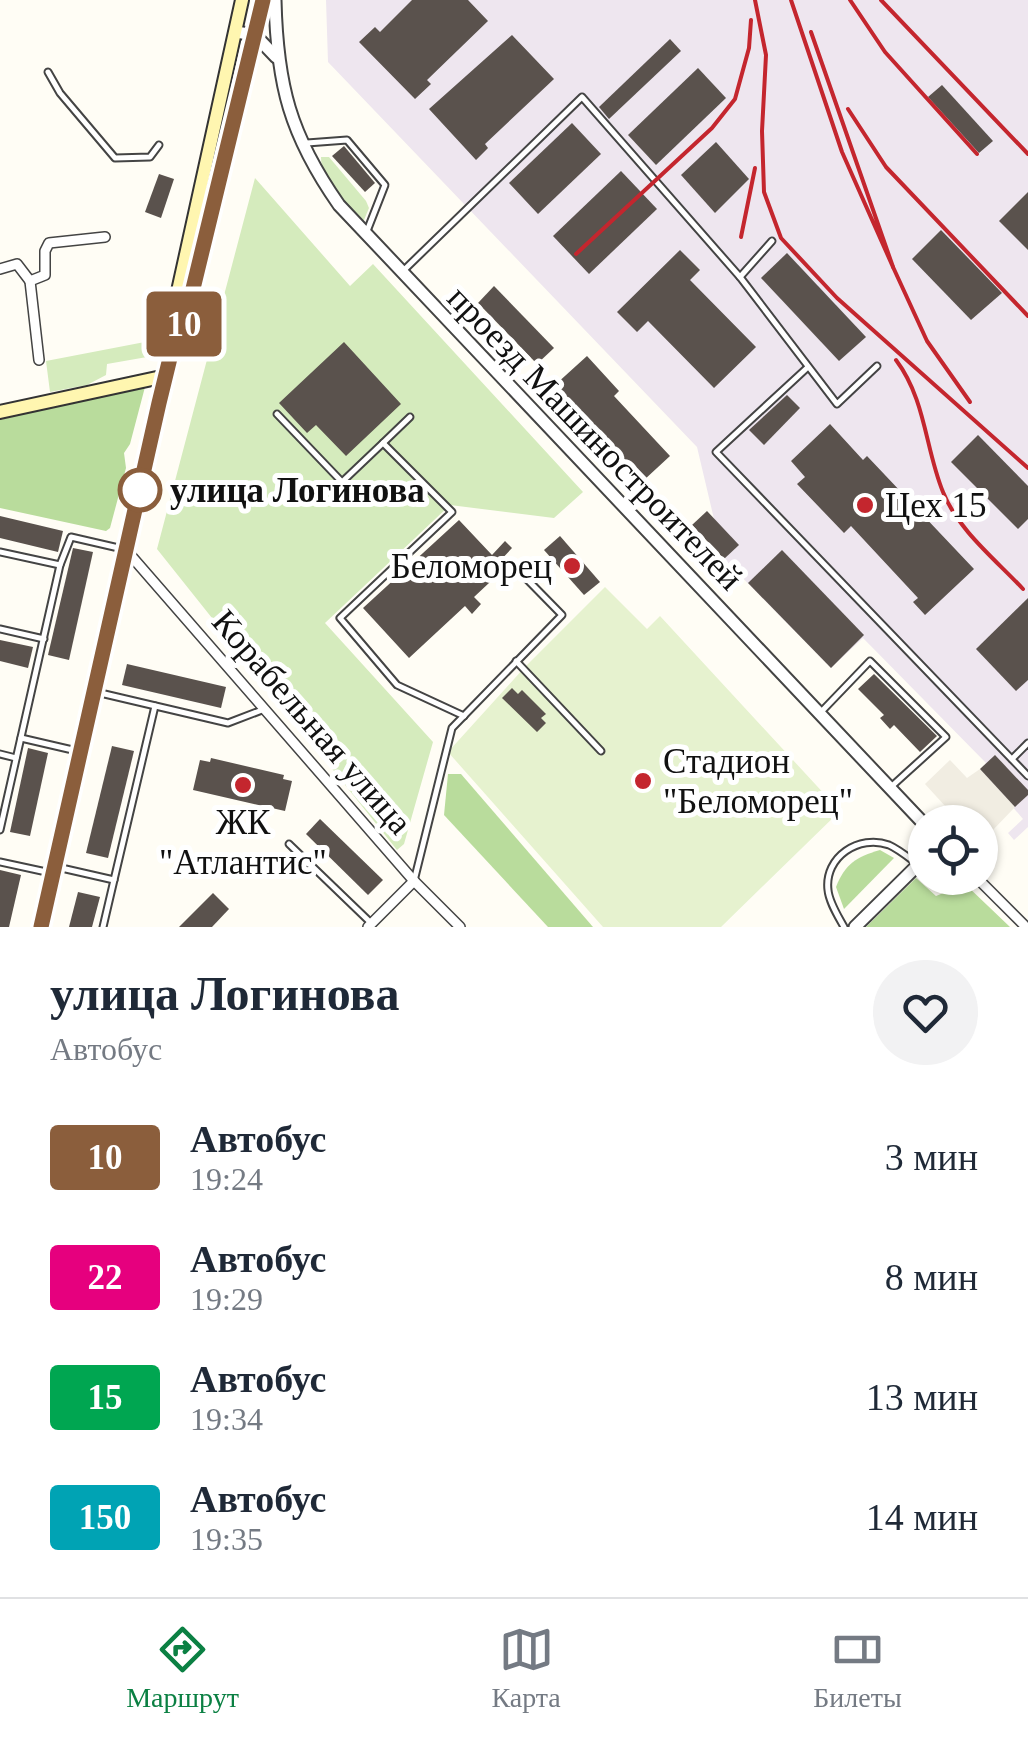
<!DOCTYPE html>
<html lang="ru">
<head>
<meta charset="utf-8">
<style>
  :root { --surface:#fff; --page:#f2f2f3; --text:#1f2937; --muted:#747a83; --line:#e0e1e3; --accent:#0b8043 }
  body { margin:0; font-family:"Times New Roman",serif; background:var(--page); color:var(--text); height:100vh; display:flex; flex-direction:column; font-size:38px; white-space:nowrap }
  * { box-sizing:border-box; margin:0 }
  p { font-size:32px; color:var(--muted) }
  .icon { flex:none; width:55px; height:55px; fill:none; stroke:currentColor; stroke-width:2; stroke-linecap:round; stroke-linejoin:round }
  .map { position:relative; height:927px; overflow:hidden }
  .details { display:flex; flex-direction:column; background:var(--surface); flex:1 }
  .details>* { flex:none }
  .badge { padding:0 20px; border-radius:8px; font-size:35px; line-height:65px }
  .fabs { position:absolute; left:908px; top:805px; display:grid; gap:20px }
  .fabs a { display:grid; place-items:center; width:90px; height:90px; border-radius:50%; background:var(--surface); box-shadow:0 2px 8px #0004; font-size:50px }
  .map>.badge { position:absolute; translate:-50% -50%; box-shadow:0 0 0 5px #fff }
  .round { display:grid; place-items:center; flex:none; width:105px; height:105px; border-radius:52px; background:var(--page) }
  .overview { display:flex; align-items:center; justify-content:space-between; height:170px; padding:0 50px }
  h1 { font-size:48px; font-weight:700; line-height:75px }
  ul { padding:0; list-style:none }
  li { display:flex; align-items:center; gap:30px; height:120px; padding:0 50px }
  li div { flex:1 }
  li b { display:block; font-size:38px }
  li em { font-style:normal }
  li .badge { min-width:110px; font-weight:700; text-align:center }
  .dock { display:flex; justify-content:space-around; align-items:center; height:140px; border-top:2px solid var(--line); background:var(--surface); font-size:28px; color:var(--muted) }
  .dock a { display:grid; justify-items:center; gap:5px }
  .dock .active { color:var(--accent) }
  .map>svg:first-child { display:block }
  .industrial { fill:#eee6ef }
  .green { fill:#d5ebbd }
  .forest { fill:#b9dc9c }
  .pitch { fill:#e6f2cf }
  .plaza { fill:#f1ede2 }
  .building { fill:#5a524d }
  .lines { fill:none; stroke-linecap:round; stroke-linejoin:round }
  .service-casing { stroke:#444; stroke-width:9 }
  .minor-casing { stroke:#444; stroke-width:12 }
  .tertiary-casing { stroke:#444; stroke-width:15 }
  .secondary-casing { stroke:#333; stroke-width:16 }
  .service { stroke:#fff; stroke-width:5 }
  .minor { stroke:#fff; stroke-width:9 }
  .tertiary { stroke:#fff; stroke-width:11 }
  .secondary { stroke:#fff6b0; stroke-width:12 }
  .rail { stroke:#c4262e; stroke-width:4 }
  .line-casing { stroke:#fff; stroke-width:22 }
  .line { stroke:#8b5e3c; stroke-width:15 }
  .stop-dot { fill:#fff; stroke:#8b5e3c; stroke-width:5 }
  .poi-dot { fill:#c4262e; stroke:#fff; stroke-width:4 }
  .labels { text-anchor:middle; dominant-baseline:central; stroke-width:10; stroke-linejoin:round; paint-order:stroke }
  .street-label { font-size:35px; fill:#111; stroke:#fff }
  .stop-label { font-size:35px; font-weight:bold; fill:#111; stroke:#fff; text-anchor:start }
  .poi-label { font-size:35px; fill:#111; stroke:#fff; text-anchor:start }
</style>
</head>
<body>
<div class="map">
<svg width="1028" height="927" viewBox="0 0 1028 927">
  <rect width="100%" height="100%" fill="#fffdf5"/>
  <!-- industrial -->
  <polygon class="industrial" points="326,0 1028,0 1028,827 1014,840 1008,833 1023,819 980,769 986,763 863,638 831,668 723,558 736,545 714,519 697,447 328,62"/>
  <!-- green -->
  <g class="green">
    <path d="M321,157h8l37,44 3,7 -5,12h-8c-15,-16 -35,-41 -35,-63z"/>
    <polygon points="255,178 350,286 373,264 583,492 554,518 450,505 325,623 433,742 404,844 397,850 157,549"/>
    <polygon points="150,341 147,357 107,364 106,375 87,385 50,392 46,361"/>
  </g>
  <!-- forest -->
  <g class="forest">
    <polygon points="145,387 130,444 124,453 126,468 110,528 106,531 0,508 0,416"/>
    <polygon points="448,774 461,774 593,927 548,927 444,815"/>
    <path d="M880,850l14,8 -50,51 -8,-22c9,-23 20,-30 44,-37z"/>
    <polygon points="916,878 936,896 965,884 1010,927 866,927"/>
  </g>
  <!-- pitch -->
  <polygon class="pitch" points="605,587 647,629 660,616 840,811 721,927 603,927 448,752 524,668"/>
  <!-- plaza -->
  <polygon class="plaza" points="950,760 967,778 980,769 1015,807 991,832 986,827 980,832 980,822 945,822 938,815 946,807 925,784"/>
  <!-- building -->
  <g class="building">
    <polygon points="412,0 468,0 488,21 427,80 431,84 415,99 359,42 375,27 380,32"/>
    <polygon points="512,35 554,79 485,144 488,148 476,160 429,109"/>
    <polygon points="670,39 681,51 609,119 599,107"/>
    <polygon points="698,68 726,98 656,165 628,135"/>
    <polygon points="942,85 993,141 979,153 928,97"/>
    <polygon points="572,123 601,154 538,214 509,183"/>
    <polygon points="716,142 749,179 715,213 681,175"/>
    <polygon points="344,146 375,183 365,192 332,156"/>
    <polygon points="621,171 657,209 589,274 553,236"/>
    <polygon points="159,174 174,179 161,218 145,212"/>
    <polygon points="1028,192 1028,250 999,221"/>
    <polygon points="941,230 1002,293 971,320 912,259"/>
    <polygon points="680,250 700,270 690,280 756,347 714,388 648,321 637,332 617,312"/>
    <polygon points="787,253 866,337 839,361 761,278"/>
    <polygon points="494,286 554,348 537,364 478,303"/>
    <polygon points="344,342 401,404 346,456 316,425 307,433 279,403"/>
    <polygon points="587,356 619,391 614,396 670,456 644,480 555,385"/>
    <polygon points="787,395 800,408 764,445 749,430"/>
    <polygon points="830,424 863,460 867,456 974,569 925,615 913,602 918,598 851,526 844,533 797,484 805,477 791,461"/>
    <polygon points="978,435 1028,486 1028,519 1018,529 951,462"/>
    <polygon points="707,511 739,545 724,559 692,525"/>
    <polygon points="0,516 63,531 58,552 0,538"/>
    <polygon points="459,520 492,555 505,541 512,548 498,563 504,569 474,597 481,604 472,614 465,606 409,658 363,608"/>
    <polygon points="560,536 600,582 584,595 544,550"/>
    <polygon points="73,548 93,552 69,660 48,655"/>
    <polygon points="782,550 864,635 831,668 748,583"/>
    <polygon points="1028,598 1028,680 1016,691 976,649"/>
    <polygon points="0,640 33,647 28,668 0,661"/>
    <polygon points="127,664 226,687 221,708 122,685"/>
    <polygon points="874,674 937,736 920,752 894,725 890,729 880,718 884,715 858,689"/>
    <polygon points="512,688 518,694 522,690 546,714 541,718 546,723 537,732 502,698"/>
    <polygon points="112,746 134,751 108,858 86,853"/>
    <polygon points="28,748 48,753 30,836 10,832"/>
    <polygon points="995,755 1028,790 1028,795 1015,807 980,769"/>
    <polygon points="211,758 284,775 283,779 292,781 285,811 193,790 200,760 210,762"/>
    <polygon points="320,819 383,880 368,895 306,834"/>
    <polygon points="0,870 21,875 9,927 0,927"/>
    <polygon points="78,892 100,897 92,927 69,927"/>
    <polygon points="213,893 229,909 212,927 179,927"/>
  </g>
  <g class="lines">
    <!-- service casing -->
    <g class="service-casing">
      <g id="service">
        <polyline points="48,72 60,93 115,158 150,157 159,145"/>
        <polyline points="307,143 347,140 385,185 367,231"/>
        <polyline points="403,271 582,97 740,277 772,241"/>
        <polyline points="740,277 837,404 877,366"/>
        <polyline points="808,367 716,452 1028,776"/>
        <polyline points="277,414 342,482 383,443 452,512 340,618 397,685 464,716"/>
        <polyline points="383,443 410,417"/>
        <polyline points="0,552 60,565"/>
        <polyline points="0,629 44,639"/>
        <polyline points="516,661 601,751"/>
        <polyline points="96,692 228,723 262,710"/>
        <polyline points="822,711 870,661 946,737 892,786"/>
        <polyline points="21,738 77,751"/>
        <polyline points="0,754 16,758"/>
        <polyline points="1012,759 1028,743"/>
        <polyline points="0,830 60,565 71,537 123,549"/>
        <polyline points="289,844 370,922"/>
        <polyline points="0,862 51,873"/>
        <polyline points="57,867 114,880 103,927"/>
        <polyline points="114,880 155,706"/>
        <polyline points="414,881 452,728 562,615 513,565"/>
        <path d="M844,927c-6,-11 -15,-25 -16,-37 -4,-33 31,-56 61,-45 9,4 19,12 27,18"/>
      </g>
    </g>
    <!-- minor casing -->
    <g class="minor-casing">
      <g id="minor">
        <polyline points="0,269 17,264 30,281"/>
        <polyline points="39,360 30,281 45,275 45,251 49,243 105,237"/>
        <polyline points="126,550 414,881 460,927"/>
        <polyline points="977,878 1026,927"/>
        <polyline points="368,927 414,881"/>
      </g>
    </g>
    <!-- tertiary casing -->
    <g class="tertiary-casing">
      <g id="tertiary">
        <path d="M275,0c2,85 15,135 64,205l586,620"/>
        <polyline points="236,32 255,35 276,57"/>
        <polyline points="855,927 925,858"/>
      </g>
    </g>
    <!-- secondary casing -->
    <g class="secondary-casing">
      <g id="secondary">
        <polyline points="170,356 169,332 242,0"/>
        <polyline points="0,412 166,376"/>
        <polyline points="41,927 159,403 170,358 181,334 263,0"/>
      </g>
    </g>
    <!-- service -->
    <use href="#service" class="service"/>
    <!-- minor -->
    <use href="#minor" class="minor"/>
    <!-- tertiary -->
    <use href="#tertiary" class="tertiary"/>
    <!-- secondary -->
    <use href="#secondary" class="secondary"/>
    <!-- rail -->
    <g class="rail">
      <polyline points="755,0 766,55 762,131 764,192 781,238 837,298 1028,468"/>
      <polyline points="791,0 842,152 893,267 811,32"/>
      <polyline points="850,0 885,52 977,154"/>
      <polyline points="881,0 1028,154"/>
      <polyline points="848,109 886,167 1028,316"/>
      <polyline points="741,237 755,168"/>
      <polyline points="576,254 712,128 735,99 749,48 751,20"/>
      <polyline points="893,267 927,341 970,402"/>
      <path d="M896,360c30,40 29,88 47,132 15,38 53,68 80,97"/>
    </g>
  </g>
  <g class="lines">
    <!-- line casing -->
    <g class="line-casing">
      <polyline id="line" points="41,927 159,403 170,358 182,334 263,0"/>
    </g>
    <!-- line -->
    <use href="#line" class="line"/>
  </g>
  <!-- markers -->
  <circle class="stop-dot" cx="140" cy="490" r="20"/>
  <g class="poi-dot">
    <circle cx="865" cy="505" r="10"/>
    <circle cx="572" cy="566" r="10"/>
    <circle cx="643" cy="781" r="10"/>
    <circle cx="243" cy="785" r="10"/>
  </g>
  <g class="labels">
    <!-- street labels -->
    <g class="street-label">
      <text transform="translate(595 438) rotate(46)">проезд Машиностроителей</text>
      <text transform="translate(312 722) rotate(49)">Корабельная улица</text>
    </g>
    <!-- stop labels -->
    <g class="stop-label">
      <text x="170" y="490">улица Логинова</text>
    </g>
    <!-- poi labels -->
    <g class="poi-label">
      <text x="885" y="505">Цех 15</text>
      <text x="552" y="566" text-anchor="end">Беломорец</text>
      <text x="663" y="761">Стадион<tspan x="663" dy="40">"Беломорец"</tspan></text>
      <text x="243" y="822" text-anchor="middle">ЖК<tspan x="243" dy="40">"Атлантис"</tspan></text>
    </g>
  </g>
</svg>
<div class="fabs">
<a><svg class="icon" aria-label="locate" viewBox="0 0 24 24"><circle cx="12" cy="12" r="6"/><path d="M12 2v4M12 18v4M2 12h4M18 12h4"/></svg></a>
</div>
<b class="badge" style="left:184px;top:324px;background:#8b5e3c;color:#fff">10</b>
</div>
<section class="details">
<div class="overview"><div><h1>улица Логинова</h1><p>Автобус</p></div><a class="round"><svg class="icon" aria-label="heart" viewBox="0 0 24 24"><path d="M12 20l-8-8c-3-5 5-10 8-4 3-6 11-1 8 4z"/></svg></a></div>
<ul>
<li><span class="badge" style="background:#8b5e3c;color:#fff">10</span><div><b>Автобус</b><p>19:24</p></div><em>3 мин</em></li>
<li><span class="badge" style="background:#e6007e;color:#fff">22</span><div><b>Автобус</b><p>19:29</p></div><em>8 мин</em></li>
<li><span class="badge" style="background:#00a651;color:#fff">15</span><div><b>Автобус</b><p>19:34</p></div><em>13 мин</em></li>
<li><span class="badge" style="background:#00a3b4;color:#fff">150</span><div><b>Автобус</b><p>19:35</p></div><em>14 мин</em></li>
</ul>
</section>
<nav class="dock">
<a class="active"><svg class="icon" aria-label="directions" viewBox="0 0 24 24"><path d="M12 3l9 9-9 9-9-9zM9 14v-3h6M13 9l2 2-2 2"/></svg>Маршрут</a>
<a><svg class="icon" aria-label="map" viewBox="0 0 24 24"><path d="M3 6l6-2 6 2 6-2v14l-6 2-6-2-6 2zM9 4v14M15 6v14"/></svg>Карта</a>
<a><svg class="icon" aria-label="tickets" viewBox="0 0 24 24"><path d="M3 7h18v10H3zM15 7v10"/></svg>Билеты</a>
</nav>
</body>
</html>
